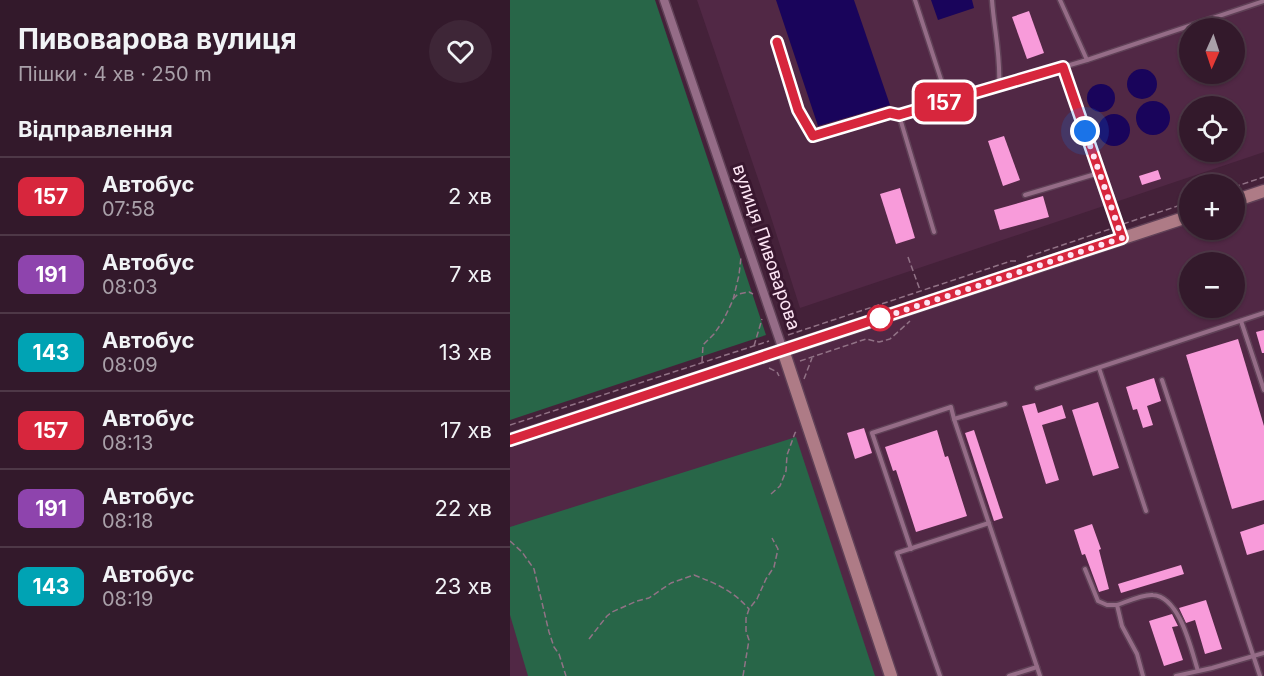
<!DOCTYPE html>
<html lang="uk">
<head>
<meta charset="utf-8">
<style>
  :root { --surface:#33192b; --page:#3e2637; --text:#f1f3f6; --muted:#a9a0a9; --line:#4e3847 }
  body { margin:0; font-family:Inter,sans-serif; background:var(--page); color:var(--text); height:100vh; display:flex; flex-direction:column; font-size:22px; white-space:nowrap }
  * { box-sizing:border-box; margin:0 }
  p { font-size:20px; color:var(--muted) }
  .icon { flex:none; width:33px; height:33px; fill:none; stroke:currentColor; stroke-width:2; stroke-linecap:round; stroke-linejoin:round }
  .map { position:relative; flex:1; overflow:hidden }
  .sheet { display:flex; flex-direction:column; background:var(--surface); width:510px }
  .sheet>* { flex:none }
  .badge { padding:0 12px; border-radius:9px; font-size:21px; line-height:39px }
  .needle { width:39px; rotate:183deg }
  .tools { position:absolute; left:669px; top:18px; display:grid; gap:12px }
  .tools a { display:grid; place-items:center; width:66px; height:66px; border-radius:50%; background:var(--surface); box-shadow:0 2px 4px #0004,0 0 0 2px var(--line); font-size:30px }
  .you { position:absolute; width:30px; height:30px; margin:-15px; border:4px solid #fff; border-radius:50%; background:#1a73e8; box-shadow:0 0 0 9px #1a73e833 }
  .map>.badge { position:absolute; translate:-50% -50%; box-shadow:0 0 0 3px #fff }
  h2 { padding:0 18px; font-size:22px; line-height:54px }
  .round { display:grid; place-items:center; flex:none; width:63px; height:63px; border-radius:32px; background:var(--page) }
  .summary { display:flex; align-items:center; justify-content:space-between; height:102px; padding:0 18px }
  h1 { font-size:28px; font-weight:700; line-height:45px }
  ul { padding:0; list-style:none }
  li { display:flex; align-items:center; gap:18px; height:78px; padding:0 18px; border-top:2px solid var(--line) }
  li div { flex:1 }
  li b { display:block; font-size:22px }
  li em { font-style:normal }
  li .badge { min-width:66px; font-weight:700; text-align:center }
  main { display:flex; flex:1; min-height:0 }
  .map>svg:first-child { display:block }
  .built { fill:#512845; fill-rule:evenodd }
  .green { fill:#286648 }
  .water { fill:#19045b }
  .building { fill:#f89bda }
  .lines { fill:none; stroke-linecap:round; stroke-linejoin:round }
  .lane-casing { stroke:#604157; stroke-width:7 }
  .street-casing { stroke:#604157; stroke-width:11 }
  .secondary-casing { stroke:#604157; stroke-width:15 }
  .path { stroke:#917286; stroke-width:1.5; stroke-dasharray:6 3; stroke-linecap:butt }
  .lane { stroke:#956c87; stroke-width:4 }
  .street { stroke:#956c87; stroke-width:8 }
  .secondary { stroke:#ae7b86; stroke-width:12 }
  .line-casing { stroke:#fff; stroke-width:14 }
  .line { stroke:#d7263d; stroke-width:9 }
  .walk { stroke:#fde5f4; stroke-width:6; stroke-dasharray:0 10.8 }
  .stop-dot { fill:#fff; stroke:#d7263d; stroke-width:3 }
  .labels { text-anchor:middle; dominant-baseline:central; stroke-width:6; stroke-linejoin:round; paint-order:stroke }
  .street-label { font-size:18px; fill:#fde5f4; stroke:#39172f }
</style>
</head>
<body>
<main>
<section class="sheet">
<div class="summary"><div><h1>Пивоварова вулиця</h1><p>Пішки · 4 хв · 250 m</p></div><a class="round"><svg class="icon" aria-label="heart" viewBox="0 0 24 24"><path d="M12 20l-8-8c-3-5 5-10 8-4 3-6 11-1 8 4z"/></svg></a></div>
<h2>Відправлення</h2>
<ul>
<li><span class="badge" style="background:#d7263d;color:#fff">157</span><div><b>Автобус</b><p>07:58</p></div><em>2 хв</em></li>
<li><span class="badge" style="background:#8e44ad;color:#fff">191</span><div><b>Автобус</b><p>08:03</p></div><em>7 хв</em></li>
<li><span class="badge" style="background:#00a3b4;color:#fff">143</span><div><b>Автобус</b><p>08:09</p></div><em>13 хв</em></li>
<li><span class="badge" style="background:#d7263d;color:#fff">157</span><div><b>Автобус</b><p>08:13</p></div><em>17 хв</em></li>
<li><span class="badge" style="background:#8e44ad;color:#fff">191</span><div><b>Автобус</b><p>08:18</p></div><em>22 хв</em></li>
<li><span class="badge" style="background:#00a3b4;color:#fff">143</span><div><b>Автобус</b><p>08:19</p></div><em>23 хв</em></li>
</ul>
</section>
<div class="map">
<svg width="754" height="676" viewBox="0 0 754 676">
  <rect width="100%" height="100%" fill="#442139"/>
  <!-- built -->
  <g class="built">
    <path d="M187,0h567v152l-464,156 -31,-97zM680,28h44v46h-44zM680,106h44v46h-44z"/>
    <path d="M754,196v480h-754v-231l679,-224 1,9h44l1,-24zM680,262h44v46h-44z"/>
  </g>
  <!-- green -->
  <g class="green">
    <polygon points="0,0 145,0 256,335 0,420"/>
    <polygon points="286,437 365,676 18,676 0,615 0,527"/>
  </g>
  <!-- water -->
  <g class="water">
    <polygon points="266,0 344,0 380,105 308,126"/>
    <polygon points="421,0 462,0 464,8 428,20"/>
    <circle cx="632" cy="84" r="15"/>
    <circle cx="591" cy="98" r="14"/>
    <circle cx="643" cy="118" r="17"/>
    <circle cx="604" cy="130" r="16"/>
  </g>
  <!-- building -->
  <g class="building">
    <polygon points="519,11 534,53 517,59 502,17"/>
    <polygon points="494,136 510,180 493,186 478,141"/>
    <polygon points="648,170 651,179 632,185 629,176"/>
    <polygon points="390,188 405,238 386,244 370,194"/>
    <polygon points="533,196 539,217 490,230 484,210"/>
    <polygon points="754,330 754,353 752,353 746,332"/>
    <polygon points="728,339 754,426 754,500 722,509 676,355"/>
    <polygon points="644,378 651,401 637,406 643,425 633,428 627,409 623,410 616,387"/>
    <polygon points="588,402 609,468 583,476 562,410"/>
    <polygon points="525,403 528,413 552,405 556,418 532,425 549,480 536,484 512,406"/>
    <polygon points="354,428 362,453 345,459 337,433"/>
    <polygon points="427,430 435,457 438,456 457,516 406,532 386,470 383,471 375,447"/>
    <polygon points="464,430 493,518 484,521 455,433"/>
    <polygon points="582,524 591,549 589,550 599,589 589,592 575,554 572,555 564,530"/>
    <polygon points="754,524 754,550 737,555 730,532"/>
    <polygon points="671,565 674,574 611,593 608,584"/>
    <polygon points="696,600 712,649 695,654 685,620 676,623 669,608"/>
    <polygon points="662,614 668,626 662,627 673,660 654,666 639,621"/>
  </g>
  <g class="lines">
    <!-- lane casing -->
    <g class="lane-casing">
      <g id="lane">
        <polyline points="405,0 438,101 389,115 424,232"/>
        <path d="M482,0c2,29 9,57 7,86"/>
        <polyline points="550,0 577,60"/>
        <polyline points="267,42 288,110 303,136 380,113 389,115"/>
        <polyline points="553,67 611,237"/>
        <polyline points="438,101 577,60 754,1"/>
        <polyline points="515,195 589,173"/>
        <polyline points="731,321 754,390"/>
        <polyline points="589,368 636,511"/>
        <polyline points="652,380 750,676"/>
        <polyline points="527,388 754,313"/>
        <polyline points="495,404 444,419 530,676"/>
        <polyline points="401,549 362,433 441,407 444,419"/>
        <polyline points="575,569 588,601 597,605 607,605 612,626 627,654 633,676"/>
        <path d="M607,605c9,-3 26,-11 36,-10 27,2 38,54 45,76"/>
        <polyline points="430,676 387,553 479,523"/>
        <polyline points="499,676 527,667"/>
        <polyline points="666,676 702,668 754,653"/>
      </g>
    </g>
    <!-- street casing -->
    <g class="street-casing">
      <polyline id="street" points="154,0 273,350"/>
    </g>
    <!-- secondary casing -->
    <g class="secondary-casing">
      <g id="secondary">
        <polyline points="724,201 754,191"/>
        <polyline points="273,350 381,676"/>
        <polyline points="0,440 680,216"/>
      </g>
    </g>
    <!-- path -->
    <g class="path">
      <polyline points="724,187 754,177"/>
      <polyline points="613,224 680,202"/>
      <polyline points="398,257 410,290"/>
      <polyline points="517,257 600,229"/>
      <polyline points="223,299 228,294 239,292 243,294"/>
      <polyline points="278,335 501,261 507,261"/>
      <polyline points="244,346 252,319"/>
      <polyline points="290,361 356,339 369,342 380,339 400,321"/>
      <polyline points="192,362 193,345 204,334 213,321 223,300 229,275 231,257"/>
      <polyline points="259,368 267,372 269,376"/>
      <polyline points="294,379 302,358"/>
      <polyline points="0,425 259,341"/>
      <polyline points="261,494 270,486 276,471 277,455 285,433 287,430"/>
      <polyline points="0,541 12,552 24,569 39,632 44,647 49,654 56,676"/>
      <path d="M79,639l18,-23 5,-4 25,-11 12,-3 22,-15 23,-8c23,9 38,15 55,34"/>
      <polyline points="233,676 239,640 236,631 236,618 239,609 247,599 256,579 264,567 268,549 262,538"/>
    </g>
    <!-- lane -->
    <use href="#lane" class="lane"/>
    <!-- street -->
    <use href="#street" class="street"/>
    <!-- secondary -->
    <use href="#secondary" class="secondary"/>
  </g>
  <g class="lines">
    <!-- line casing -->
    <g class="line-casing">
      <polyline id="line" points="0,440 612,238 553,67 389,115 380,113 303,136 288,110 267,42"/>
    </g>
    <!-- line -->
    <use href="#line" class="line"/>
    <!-- walk -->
    <polyline class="walk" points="370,318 368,319 612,238 575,131"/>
  </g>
  <!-- markers -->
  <circle class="stop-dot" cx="370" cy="318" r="12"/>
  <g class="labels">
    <!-- street labels -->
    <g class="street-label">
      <text transform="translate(257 247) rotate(71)">вулиця Пивоварова</text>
    </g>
  </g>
</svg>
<div class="tools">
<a><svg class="needle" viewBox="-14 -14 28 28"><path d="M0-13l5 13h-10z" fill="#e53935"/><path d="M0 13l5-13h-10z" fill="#a9a0a9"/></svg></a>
<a><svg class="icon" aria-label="locate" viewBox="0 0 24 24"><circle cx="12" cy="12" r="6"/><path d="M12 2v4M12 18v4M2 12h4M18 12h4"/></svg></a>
<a>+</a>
<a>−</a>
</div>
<div class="you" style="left:575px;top:131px"></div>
<b class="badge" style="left:434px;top:102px;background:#d7263d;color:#fff">157</b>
</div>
</main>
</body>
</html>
